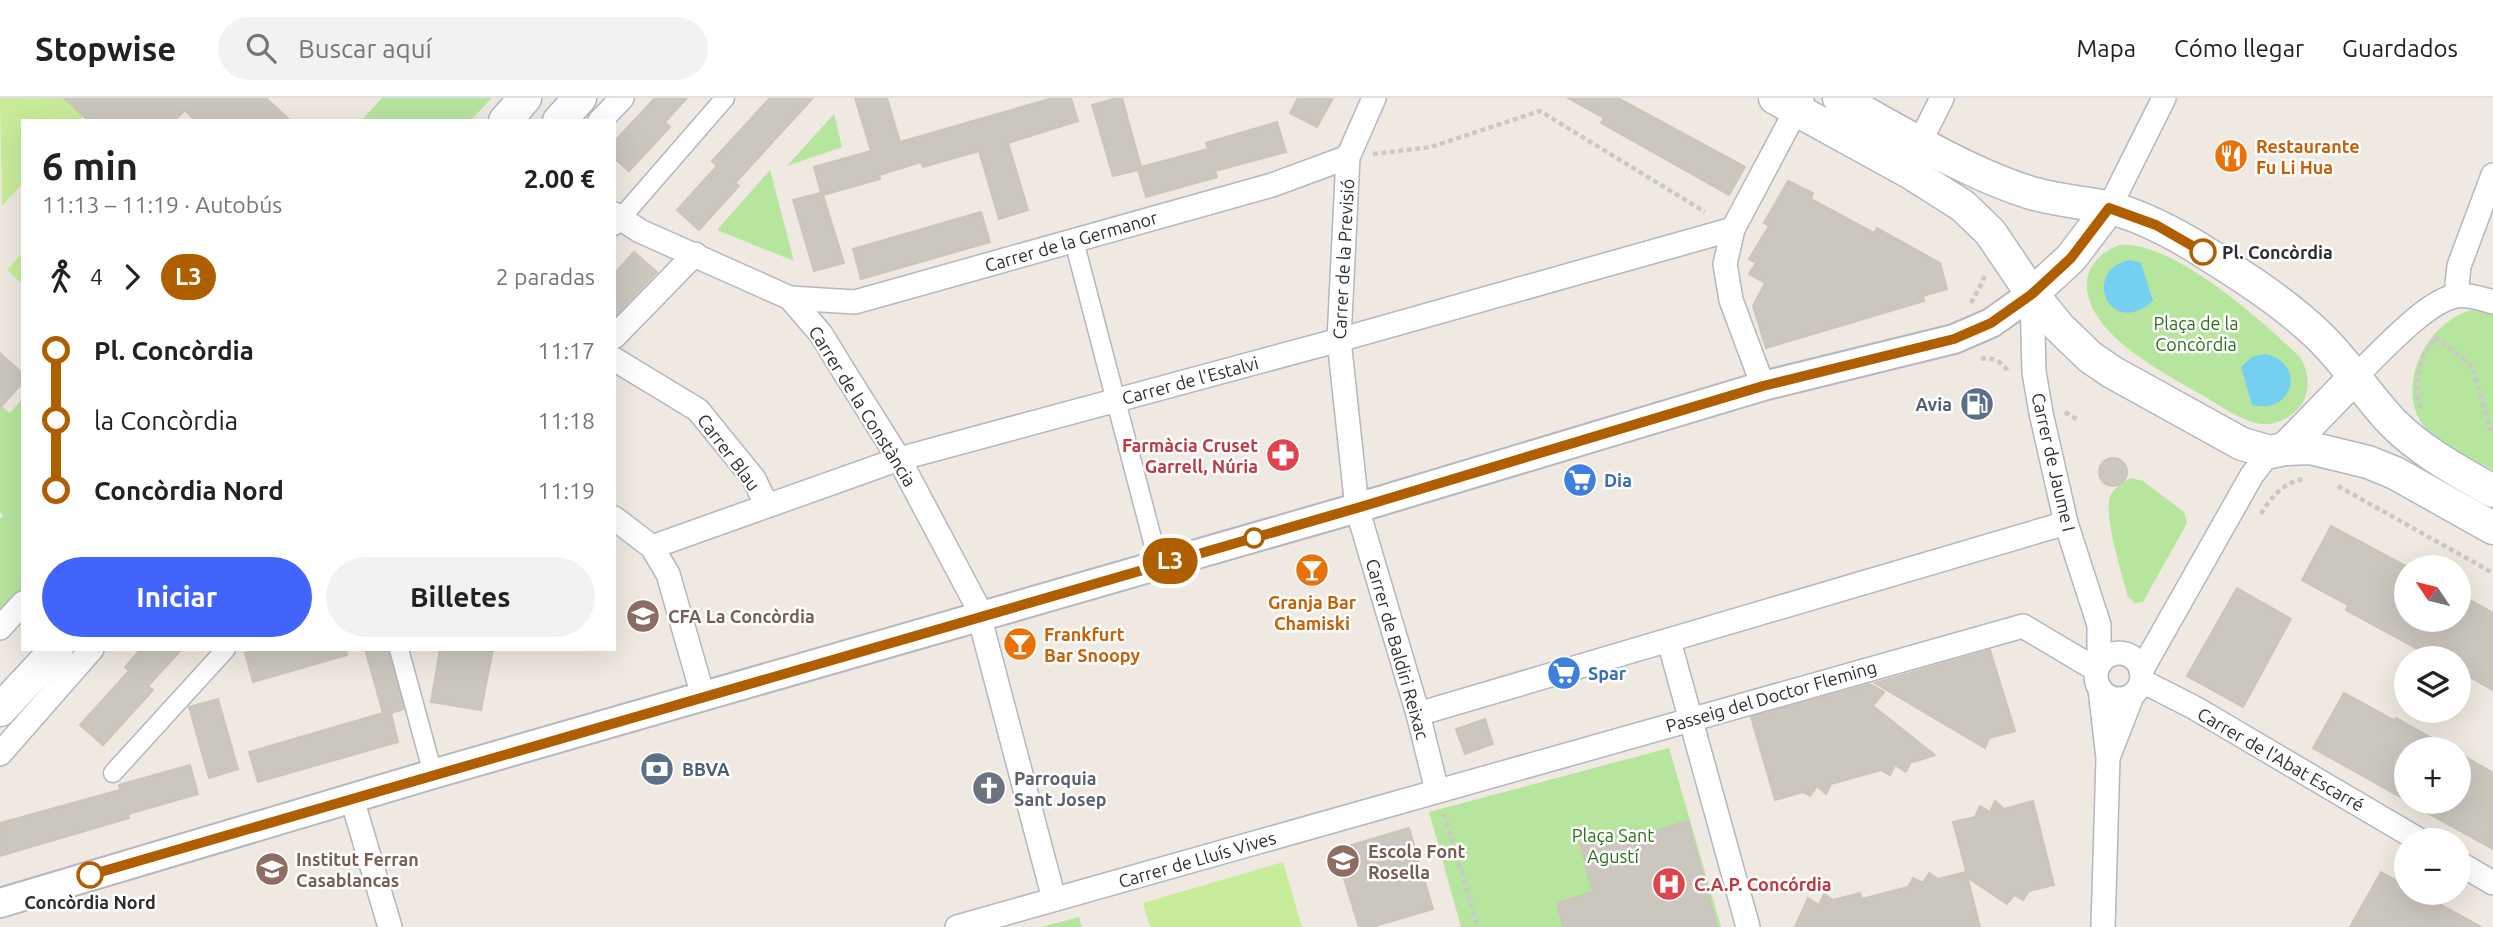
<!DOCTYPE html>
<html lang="es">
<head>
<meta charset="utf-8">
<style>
  :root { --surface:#fff; --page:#f2f2f2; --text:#222; --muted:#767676; --line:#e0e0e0; --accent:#4264fb }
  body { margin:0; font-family:Ubuntu,sans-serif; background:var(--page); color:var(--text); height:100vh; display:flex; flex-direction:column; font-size:26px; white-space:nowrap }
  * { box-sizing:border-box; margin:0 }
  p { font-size:23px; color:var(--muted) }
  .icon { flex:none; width:38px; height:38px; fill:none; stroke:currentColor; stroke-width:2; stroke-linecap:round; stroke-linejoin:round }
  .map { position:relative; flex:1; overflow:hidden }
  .details { position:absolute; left:21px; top:21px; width:595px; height:532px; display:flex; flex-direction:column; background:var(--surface); border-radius:0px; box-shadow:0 7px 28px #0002 }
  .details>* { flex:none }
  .badge { padding:0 14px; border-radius:23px; font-size:24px; line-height:46px }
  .needle { width:46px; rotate:305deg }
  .buttons { position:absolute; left:2394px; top:457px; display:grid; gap:14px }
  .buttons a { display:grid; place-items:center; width:77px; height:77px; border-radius:50%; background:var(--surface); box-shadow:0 7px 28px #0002; font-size:35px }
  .map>.badge { position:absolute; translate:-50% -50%; box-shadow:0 0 0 4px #fff }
  .legs { display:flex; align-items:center; gap:10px; height:77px; padding:0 21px; font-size:23px }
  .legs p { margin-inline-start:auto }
  .head { display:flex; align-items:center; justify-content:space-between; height:119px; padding:0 21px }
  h1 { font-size:38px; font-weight:700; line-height:52px }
  .primary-button { display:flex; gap:14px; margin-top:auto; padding:14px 21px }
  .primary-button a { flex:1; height:80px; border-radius:42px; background:var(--accent); color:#fff; font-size:28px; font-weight:700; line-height:80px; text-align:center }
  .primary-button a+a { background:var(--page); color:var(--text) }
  ul { padding:0 21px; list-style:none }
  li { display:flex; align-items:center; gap:24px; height:70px; font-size:26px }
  li i { display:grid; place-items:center; width:10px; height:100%; margin:0 9px; background:currentColor }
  li i::after { content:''; width:18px; height:18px; margin:-9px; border:5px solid; border-radius:50%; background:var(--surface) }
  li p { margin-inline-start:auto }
  li:first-child i { background:linear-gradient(#0000 50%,currentColor 0) }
  li:last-child i { background:linear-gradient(currentColor 50%,#0000 0) }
  header { display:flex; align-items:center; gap:42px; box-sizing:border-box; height:98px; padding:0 35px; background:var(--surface); border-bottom:2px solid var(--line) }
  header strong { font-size:33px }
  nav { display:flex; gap:38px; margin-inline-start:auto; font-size:24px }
  .search { width:490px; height:63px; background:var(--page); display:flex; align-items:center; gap:18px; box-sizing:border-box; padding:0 24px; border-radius:38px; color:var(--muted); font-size:26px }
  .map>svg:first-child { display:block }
  .green { fill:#b6e59e }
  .pitch { fill:#c9ec9a }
  .water { fill:#75cff0 }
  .building { fill:#cbc7bf; stroke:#cbc5ba; stroke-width:2 }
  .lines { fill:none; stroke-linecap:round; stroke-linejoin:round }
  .pedestrian-casing { stroke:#b4b7c1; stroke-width:21 }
  .minor-casing { stroke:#b4b7c1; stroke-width:26 }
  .tertiary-casing { stroke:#b4b7c1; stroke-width:32 }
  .secondary-casing { stroke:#b4b7c1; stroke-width:35 }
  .path { stroke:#c9c9c9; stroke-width:4.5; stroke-dasharray:5 3.5; stroke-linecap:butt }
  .pedestrian { stroke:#fff; stroke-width:18 }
  .minor { stroke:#fff; stroke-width:23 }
  .tertiary { stroke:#fff; stroke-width:28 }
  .secondary { stroke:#fff; stroke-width:32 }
  .line-1-casing { stroke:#fff; stroke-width:16 }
  .line-1 { stroke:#b05f00; stroke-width:10 }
  .stop-1-dot { fill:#fff; stroke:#b05f00; stroke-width:3.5 }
  .labels { text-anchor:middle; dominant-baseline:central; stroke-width:5; stroke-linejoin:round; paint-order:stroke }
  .food-label { font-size:18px; font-weight:bold; fill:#c56008; stroke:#fff; text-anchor:start }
  .street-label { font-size:18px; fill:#2e2e2e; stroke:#fff }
  .stop-label { font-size:18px; font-weight:bold; fill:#2e2e2e; stroke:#fff; text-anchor:start }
  .park-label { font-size:18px; fill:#2c6e1b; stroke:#fff }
  .service-label { font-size:18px; font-weight:bold; fill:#4e5e75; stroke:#fff; text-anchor:end }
  .health-label { font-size:18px; font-weight:bold; fill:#be3a42; stroke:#fff; text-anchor:end }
  .shop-label { font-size:18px; font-weight:bold; fill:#366cbe; stroke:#fff; text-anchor:start }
  .education-label { font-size:18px; font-weight:bold; fill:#785e54; stroke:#fff; text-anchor:start }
  .worship-label { font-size:18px; font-weight:bold; fill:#5b616d; stroke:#fff; text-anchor:start }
</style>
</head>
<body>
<header>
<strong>Stopwise</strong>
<div class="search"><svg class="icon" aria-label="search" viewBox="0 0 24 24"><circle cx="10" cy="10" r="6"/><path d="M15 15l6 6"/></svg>Buscar aquí</div>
<nav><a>Mapa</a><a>Cómo llegar</a><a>Guardados</a></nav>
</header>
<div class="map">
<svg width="2493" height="829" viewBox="0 0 2493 829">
  <rect width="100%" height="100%" fill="#efe9e1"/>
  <!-- green -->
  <g class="green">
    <polygon points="382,0 492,0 470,23 361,23"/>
    <polygon points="834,16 842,49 787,68"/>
    <polygon points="770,72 794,163 717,132"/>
    <path d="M2119,147c54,-5 143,76 181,112 8,13 10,27 5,41 -5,13 -23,26 -38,26 -22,1 -48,-20 -67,-30 -37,-22 -115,-61 -113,-111 1,-19 15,-31 32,-38z"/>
    <path d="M2484,210l9,2v160c-21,-12 -60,-28 -72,-48 -27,-44 14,-112 63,-114z"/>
    <polygon points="23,300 23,489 0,513 0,421 3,418 0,413 0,307 10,315"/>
    <path d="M2131,380l12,3 41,31 3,11 -44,79 -8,1 -7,-6c-6,-24 -22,-72 -19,-96 1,-11 13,-18 22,-23z"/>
    <polygon points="1669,650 1721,829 1461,829 1429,714"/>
    <polygon points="1079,819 1082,829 1041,829"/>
  </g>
  <!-- pitch -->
  <g class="pitch">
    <polygon points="0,0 64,0 83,18 79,23 23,23 23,85 2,108"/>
    <polygon points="23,154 23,187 7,172"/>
    <polygon points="1283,764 1302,829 1150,829 1143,805"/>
  </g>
  <!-- water -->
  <g class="water">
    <path d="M2130,162l11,3 12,38c-45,39 -72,-32 -23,-41z"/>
    <path d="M2265,256c41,8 30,61 -13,51l-11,-38 11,-10z"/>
  </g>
  <!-- building -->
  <g class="building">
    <polygon points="64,0 266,0 291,23 196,23 185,12 174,23 89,23"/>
    <polygon points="655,0 687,0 665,24 670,29 629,73 614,60 614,44"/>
    <polygon points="770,0 813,0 735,85 739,88 699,132 677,112 717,68 712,63"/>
    <polygon points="855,0 887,0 900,44 1053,0 1071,0 1078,23 1008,45 1028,112 999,121 979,53 923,69 921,64 879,77 880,81 823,97 844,165 814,173 793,102 821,95 814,69 871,53"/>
    <polygon points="1117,0 1122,0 1141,69 1208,51 1206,45 1277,24 1286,54 1215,73 1217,79 1146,99 1138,72 1113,78 1092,7"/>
    <polygon points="1298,0 1333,0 1317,29 1290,15"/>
    <polygon points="1568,0 1618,0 1745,69 1729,97 1601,25 1604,20"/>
    <polygon points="1788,83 1813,95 1811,101 1874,135 1877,130 1940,165 1947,191 1923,198 1924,203 1766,250 1753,208 1765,185 1749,176 1756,165 1749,161 1769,128 1764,125"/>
    <polygon points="981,114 990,144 861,181 853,151"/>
    <polygon points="634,154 657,174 614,219 614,176"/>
    <polygon points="0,255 23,276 23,284 0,310"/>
    <circle cx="2113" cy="374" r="14"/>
    <polygon points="2331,428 2406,468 2406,522 2459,522 2459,496 2493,515 2493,592 2459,573 2459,560 2434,560 2346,512 2348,507 2302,482"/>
    <polygon points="2237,490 2291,521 2243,609 2187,578"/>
    <polygon points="141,551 182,551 148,588 153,592 103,647 80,627 129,573 125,569"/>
    <polygon points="257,551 346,551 347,557 253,584 245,555"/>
    <polygon points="365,551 388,551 404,611 391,615 398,644 258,684 249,654 383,615"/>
    <polygon points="440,551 493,551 481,612 431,604"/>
    <polygon points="1990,552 2015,633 1989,640 1985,650 1875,585"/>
    <polygon points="1870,586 1884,594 1873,608 1935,657 1910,665 1906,674 1895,667 1890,677 1881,672 1831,686 1826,696 1817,688 1810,698 1803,694 1775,702 1751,619"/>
    <polygon points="2344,595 2395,623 2396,620 2451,651 2406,651 2406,702 2313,650"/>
    <polygon points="218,601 238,671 209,680 189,609"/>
    <polygon points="1485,621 1493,646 1465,656 1456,631"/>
    <polygon points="2459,655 2493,675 2493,751 2408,704 2459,704"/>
    <polygon points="190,667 198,696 128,716 129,720 0,758 0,725 120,692 119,687"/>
    <polygon points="1995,703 2004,711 2033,703 2054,787 2029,793 2023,802 2014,797 2007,806 1968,780 1953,724 1975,719 1980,708 1990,714"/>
    <polygon points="1688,723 1717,829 1563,829 1557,805 1593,794 1580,745 1601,740 1604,749"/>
    <polygon points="1409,730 1433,811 1372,829 1359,829 1335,752"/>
    <polygon points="1966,774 1980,829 1795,829 1808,800 1819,807 1824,796 1833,802 1860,795 1862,801 1908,789 1913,780 1923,785 1929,775 1938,781"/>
    <polygon points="2381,774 2406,788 2406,794 2418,794 2481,829 2350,829"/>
  </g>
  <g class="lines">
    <!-- pedestrian casing -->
    <g class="pedestrian-casing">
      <g id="pedestrian">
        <polyline points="614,128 725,0"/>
        <polyline points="1074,143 1159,467"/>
        <polyline points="399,551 433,676"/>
        <polyline points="113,675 226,551"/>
      </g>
    </g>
    <!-- minor casing -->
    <g class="minor-casing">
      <g id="minor">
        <polyline points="1374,0 1348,59 1339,242 1357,410 1418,616 1437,693"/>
        <polyline points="600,23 622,0"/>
        <polyline points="1920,44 1942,0"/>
        <polyline points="2109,110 2164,0"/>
        <polyline points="614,116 640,133 790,200 821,236 843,272 899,361 976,506 1054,801"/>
        <polyline points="2032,196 2034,274 2041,315 2066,425 2099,527 2099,567"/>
        <polyline points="2456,197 2459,168 2493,77"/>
        <polyline points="790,200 855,204 1272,87 1348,59"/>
        <polyline points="614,239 695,156"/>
        <polyline points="614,261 698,312 754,381 767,408"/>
        <path d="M2355,279c22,-21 72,-77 101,-81 12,-2 26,3 37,6"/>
        <polyline points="1763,288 1731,202 1725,166 1733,131 1802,1"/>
        <polyline points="614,420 652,449 668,476 703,598"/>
        <polyline points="652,449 899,361 1339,242 1733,131"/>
        <polyline points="0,530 23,505"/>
        <polyline points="1669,543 1748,829"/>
        <circle cx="2119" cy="578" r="23"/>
        <polyline points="2141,573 2252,377 2270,354"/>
        <polyline points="2142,583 2195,610 2419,742"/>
        <polyline points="2100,591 2108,660 2103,829"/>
        <polyline points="1418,616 2066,425"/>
        <polyline points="0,656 92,551"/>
        <polyline points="2109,657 2132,598"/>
        <polyline points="352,701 390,829"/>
        <polyline points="2459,765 2493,785"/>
        <polyline points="957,829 2023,528 2097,572"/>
      </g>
    </g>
    <!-- tertiary casing -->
    <g class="tertiary-casing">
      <polyline id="tertiary" points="0,805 433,676 1357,410 1763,288 1954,241 1991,225 2032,196"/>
    </g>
    <!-- secondary casing -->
    <g class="secondary-casing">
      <g id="secondary">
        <polyline points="1775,0 1911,75 1963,108 1990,134 2032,196 2059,229 2090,259 2112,274 2242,346 2270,354 2285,351 2310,350 2368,364 2395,375 2493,430"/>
        <path d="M1839,0c58,32 126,74 189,94 25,8 52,10 78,15 31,7 60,22 87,38 43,27 87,54 124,89 29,27 49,61 76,89 29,29 65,48 100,68"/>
        <polyline points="505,23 525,0"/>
        <polyline points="559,23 580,0"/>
        <polyline points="2032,196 2071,160 2109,110"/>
        <polyline points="2285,351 2355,279"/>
        <polyline points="0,612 57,551"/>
      </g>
    </g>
    <!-- path -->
    <g class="path">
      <polyline points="1373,56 1431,49 1540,13 1705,114"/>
      <polyline points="1971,205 1983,183 1985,175"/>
      <polyline points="2435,239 2472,268 2490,330 2493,332"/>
      <path d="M1981,261c11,-3 22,3 27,13"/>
      <path d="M2420,310c-6,-25 -2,-51 16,-71"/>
      <polyline points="2065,314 2078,322"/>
      <polyline points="2338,388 2493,475"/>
      <path d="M2261,416c10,-17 23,-32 43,-35"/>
      <polyline points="1444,716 1478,829"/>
    </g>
    <!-- pedestrian -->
    <use href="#pedestrian" class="pedestrian"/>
    <!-- minor -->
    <use href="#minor" class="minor"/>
    <!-- tertiary -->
    <use href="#tertiary" class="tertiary"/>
    <!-- secondary -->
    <use href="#secondary" class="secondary"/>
  </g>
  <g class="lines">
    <!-- line-1 casing -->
    <g class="line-1-casing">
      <polyline id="line-1" points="90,777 1357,410 1763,288 1954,241 1991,225 2032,196 2071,160 2109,110 2156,127 2203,154"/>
    </g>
    <!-- line-1 -->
    <use href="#line-1" class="line-1"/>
  </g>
  <!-- icons -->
  <defs>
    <g id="restaurant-disc" transform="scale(1.75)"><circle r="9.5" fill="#e8710a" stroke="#fff"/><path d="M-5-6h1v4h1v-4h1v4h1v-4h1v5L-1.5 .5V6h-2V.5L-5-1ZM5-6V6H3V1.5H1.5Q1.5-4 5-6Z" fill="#fff"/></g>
    <g id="fuel-disc" transform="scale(1.75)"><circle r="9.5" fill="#5c6f8a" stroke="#fff"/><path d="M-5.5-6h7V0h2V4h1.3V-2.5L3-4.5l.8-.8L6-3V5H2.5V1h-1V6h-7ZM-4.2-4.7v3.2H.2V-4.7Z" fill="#fff"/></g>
    <g id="pharmacy-disc" transform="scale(1.75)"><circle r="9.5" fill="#e0444e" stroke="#fff"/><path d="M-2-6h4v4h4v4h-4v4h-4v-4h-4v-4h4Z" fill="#fff"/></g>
    <g id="supermarket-disc" transform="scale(1.75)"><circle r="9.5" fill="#3f7fe0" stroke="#fff"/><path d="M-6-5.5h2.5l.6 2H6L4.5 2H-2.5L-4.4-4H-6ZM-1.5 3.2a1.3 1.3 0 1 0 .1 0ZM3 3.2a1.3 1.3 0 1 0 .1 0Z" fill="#fff"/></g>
    <g id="bar-disc" transform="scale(1.75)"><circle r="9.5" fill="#e8710a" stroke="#fff"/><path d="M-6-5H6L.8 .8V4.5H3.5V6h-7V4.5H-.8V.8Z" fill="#fff"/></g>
    <g id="school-disc" transform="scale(1.75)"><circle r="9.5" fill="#8d6e63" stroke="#fff"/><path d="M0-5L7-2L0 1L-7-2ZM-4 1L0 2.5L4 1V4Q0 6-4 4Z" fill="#fff"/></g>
    <g id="bank-disc" transform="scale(1.75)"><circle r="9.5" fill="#5c6f8a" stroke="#fff"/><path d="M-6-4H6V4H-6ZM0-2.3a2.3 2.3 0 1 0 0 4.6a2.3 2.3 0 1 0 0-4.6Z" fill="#fff"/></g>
    <g id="church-disc" transform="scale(1.75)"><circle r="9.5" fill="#6b7280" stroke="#fff"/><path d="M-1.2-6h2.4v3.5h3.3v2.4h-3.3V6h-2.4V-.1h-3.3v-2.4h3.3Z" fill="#fff"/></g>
    <g id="hospital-disc" transform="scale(1.75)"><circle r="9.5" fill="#e0444e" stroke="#fff"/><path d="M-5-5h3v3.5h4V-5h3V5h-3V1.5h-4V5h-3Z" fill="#fff"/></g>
  </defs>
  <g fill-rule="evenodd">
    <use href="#restaurant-disc" x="2231" y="58"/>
    <use href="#fuel-disc" x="1977" y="306"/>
    <use href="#pharmacy-disc" x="1283" y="357"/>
    <use href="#supermarket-disc" x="1580" y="382"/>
    <use href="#bar-disc" x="1312" y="472"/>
    <use href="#school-disc" x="643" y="518"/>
    <use href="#bar-disc" x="1020" y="546"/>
    <use href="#supermarket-disc" x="1564" y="575"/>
    <use href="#bank-disc" x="657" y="671"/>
    <use href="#church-disc" x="989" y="690"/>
    <use href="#school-disc" x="1343" y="763"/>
    <use href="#school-disc" x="272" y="771"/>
    <use href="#hospital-disc" x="1669" y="786"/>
  </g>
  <!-- markers -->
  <g class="stop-1-dot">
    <circle cx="2203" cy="154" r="12"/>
    <circle cx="1254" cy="440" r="9"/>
    <circle cx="90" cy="777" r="12"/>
  </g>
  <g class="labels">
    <!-- food labels -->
    <g class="food-label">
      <text x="2256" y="48">Restaurante<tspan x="2256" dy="21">Fu Li Hua</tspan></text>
      <text x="1312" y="504" text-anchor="middle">Granja Bar<tspan x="1312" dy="21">Chamiski</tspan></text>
      <text x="1044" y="536">Frankfurt<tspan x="1044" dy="21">Bar Snoopy</tspan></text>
    </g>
    <!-- street labels -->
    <g class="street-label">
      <text transform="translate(1071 143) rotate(-16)">Carrer de la Germanor</text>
      <text transform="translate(1343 161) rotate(-87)">Carrer de la Previsió</text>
      <text transform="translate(1190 282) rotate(-15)">Carrer de l'Estalvi</text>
      <text transform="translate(863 308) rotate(58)">Carrer de la Constància</text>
      <text transform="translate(729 354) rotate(53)">Carrer Blau</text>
      <text transform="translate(2054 364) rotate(77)">Carrer de Jaume I</text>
      <text transform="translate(1398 551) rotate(74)">Carrer de Baldiri Reixac</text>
      <text transform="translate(1771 598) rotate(-16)">Passeig del Doctor Fleming</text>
      <text transform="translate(2281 661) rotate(30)">Carrer de l'Abat Escarré</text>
      <text transform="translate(1197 761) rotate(-16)">Carrer de Lluís Vives</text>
    </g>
    <!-- stop labels -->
    <g class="stop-label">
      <text x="2222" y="154">Pl. Concòrdia</text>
      <text x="90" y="804" text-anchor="middle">Concòrdia Nord</text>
    </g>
    <!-- park labels -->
    <g class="park-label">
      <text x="2196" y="225">Plaça de la<tspan x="2196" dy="21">Concòrdia</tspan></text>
      <text x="1613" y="737">Plaça Sant<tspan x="1613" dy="21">Agustí</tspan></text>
    </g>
    <!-- service labels -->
    <g class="service-label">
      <text x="1952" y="306">Avia</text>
      <text x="682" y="671" text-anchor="start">BBVA</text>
    </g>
    <!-- health labels -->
    <g class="health-label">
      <text x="1258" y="347">Farmàcia Cruset<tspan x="1258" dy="21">Garrell, Núria</tspan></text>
      <text x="1694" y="786" text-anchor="start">C.A.P. Concórdia</text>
    </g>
    <!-- shop labels -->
    <g class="shop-label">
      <text x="1604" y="382">Dia</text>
      <text x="1588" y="575">Spar</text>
    </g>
    <!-- education labels -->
    <g class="education-label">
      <text x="668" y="518">CFA La Concòrdia</text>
      <text x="1368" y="753">Escola Font<tspan x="1368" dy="21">Rosella</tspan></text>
      <text x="296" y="761">Institut Ferran<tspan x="296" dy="21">Casablancas</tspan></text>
    </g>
    <!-- worship labels -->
    <g class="worship-label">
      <text x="1014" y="680">Parroquia<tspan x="1014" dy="21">Sant Josep</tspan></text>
    </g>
  </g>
</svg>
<div class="buttons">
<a><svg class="needle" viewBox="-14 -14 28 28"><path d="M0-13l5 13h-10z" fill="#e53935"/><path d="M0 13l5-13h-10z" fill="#767676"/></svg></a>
<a><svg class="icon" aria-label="layers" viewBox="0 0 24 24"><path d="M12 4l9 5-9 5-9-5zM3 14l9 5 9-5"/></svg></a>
<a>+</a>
<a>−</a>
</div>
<b class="badge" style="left:1170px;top:463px;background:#b05f00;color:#fff">L3</b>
<section class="details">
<div class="head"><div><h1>6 min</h1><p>11:13 – 11:19 · Autobús</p></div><b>2.00 €</b></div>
<div class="legs"><svg class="icon" aria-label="walk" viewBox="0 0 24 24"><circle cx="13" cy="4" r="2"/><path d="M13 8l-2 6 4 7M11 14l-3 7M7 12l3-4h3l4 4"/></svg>4<svg class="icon" aria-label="forward" viewBox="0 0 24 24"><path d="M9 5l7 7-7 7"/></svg><b class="badge" style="background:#b05f00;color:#fff">L3</b><p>2 paradas</p></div>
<ul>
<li><i style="color:#b05f00"></i><b>Pl. Concòrdia</b><p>11:17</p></li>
<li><i style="color:#b05f00"></i><span>la Concòrdia</span><p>11:18</p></li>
<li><i style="color:#b05f00"></i><b>Concòrdia Nord</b><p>11:19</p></li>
</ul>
<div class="primary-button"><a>Iniciar</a><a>Billetes</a></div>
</section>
</div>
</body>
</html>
